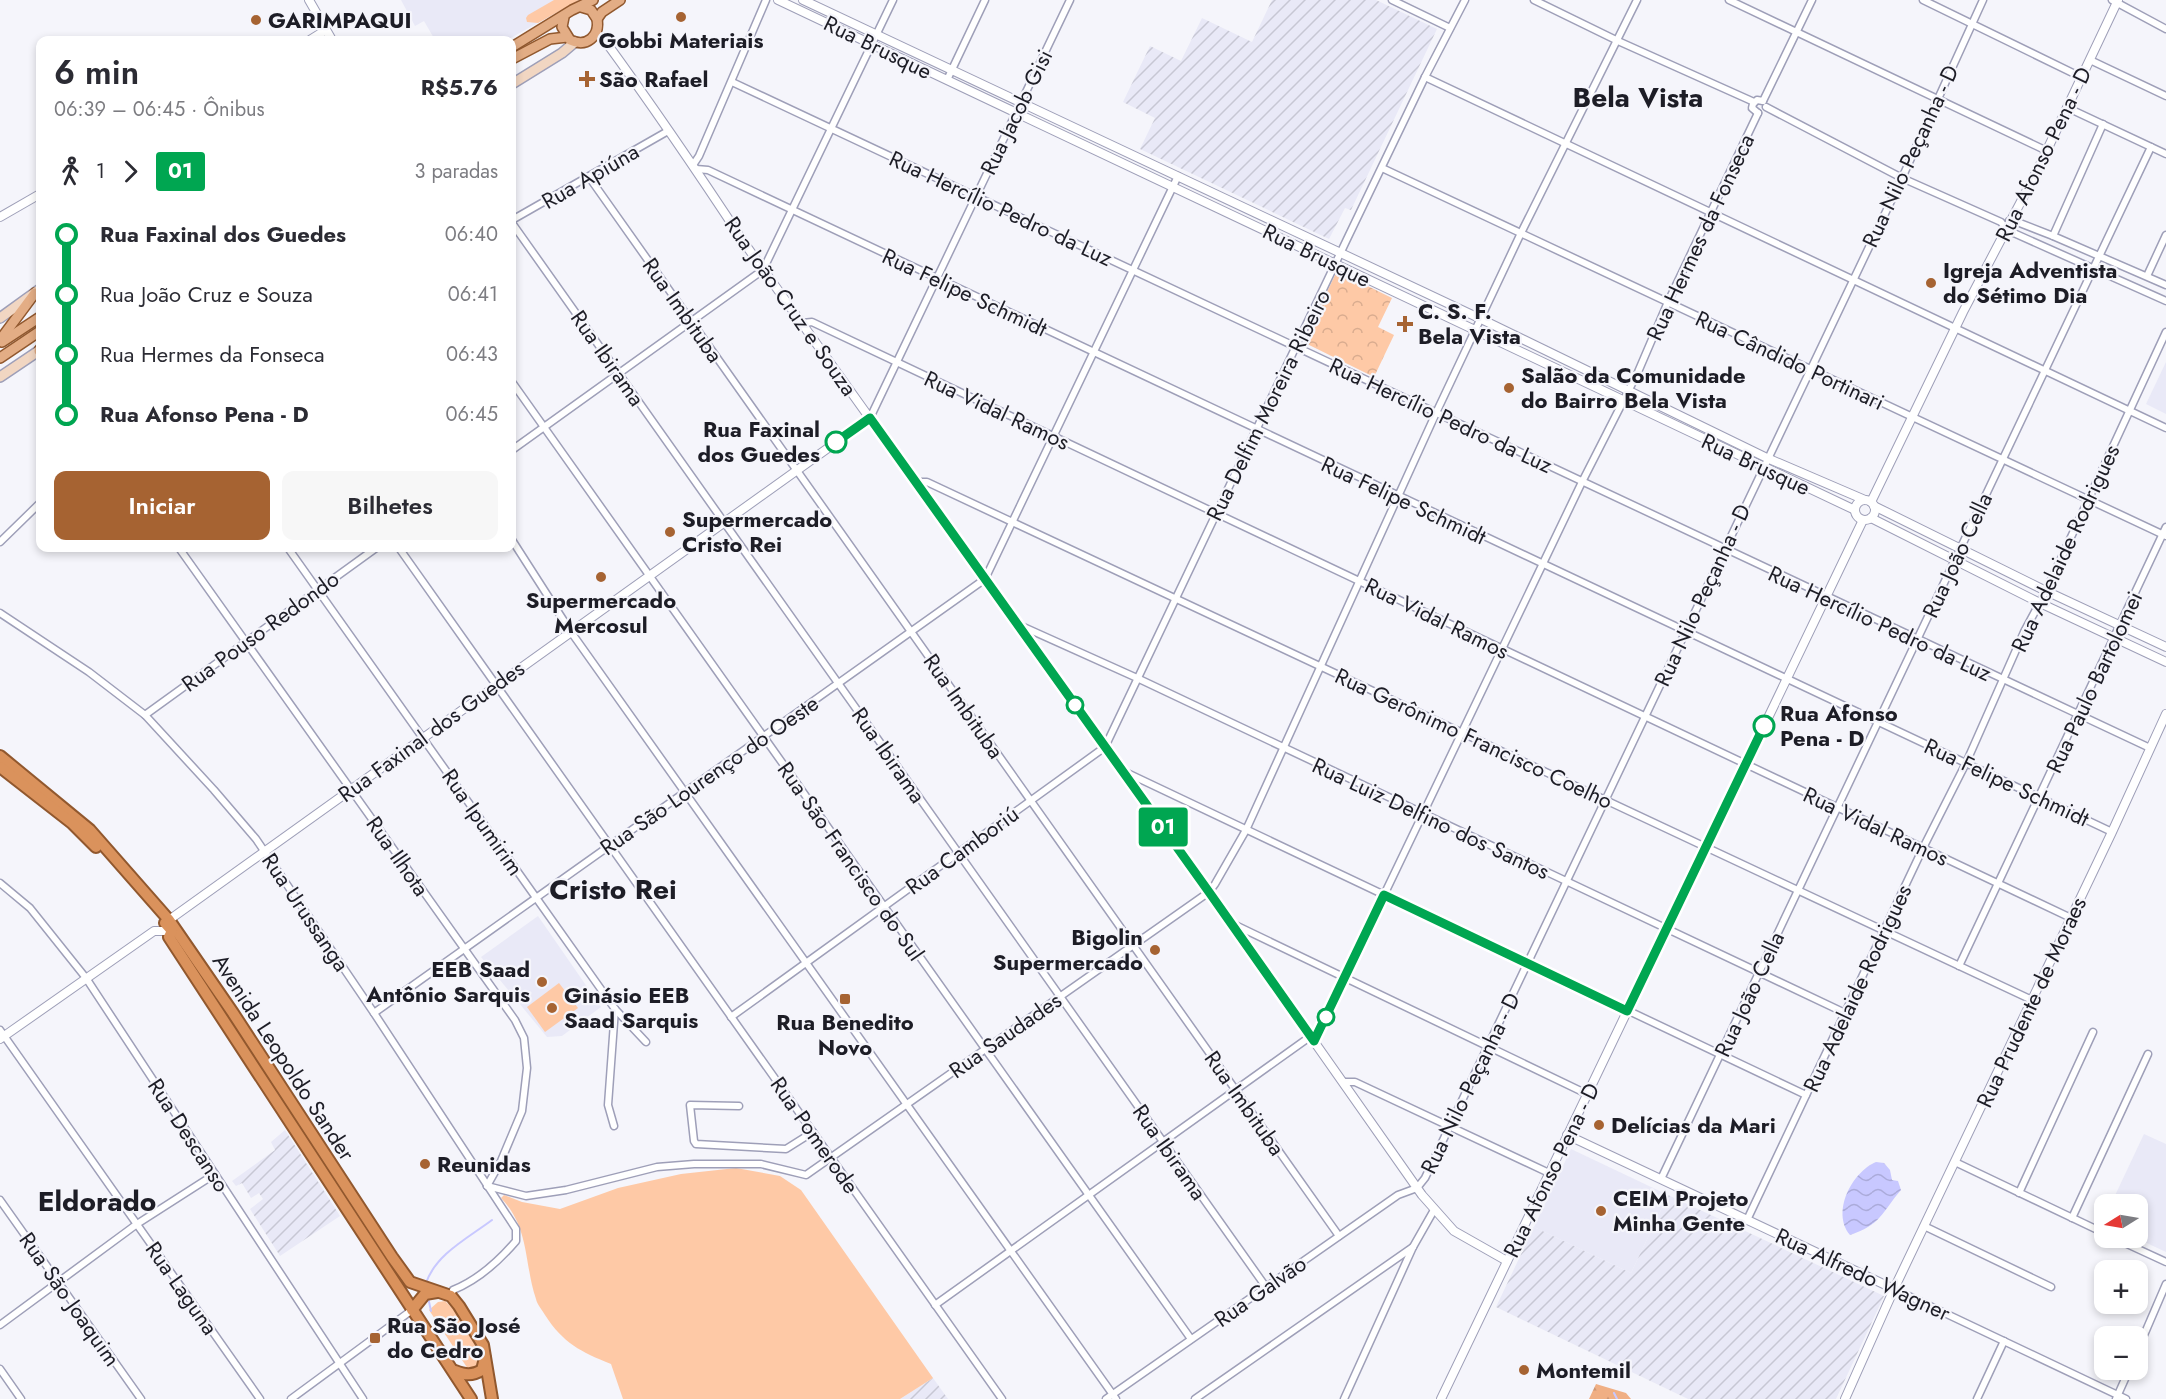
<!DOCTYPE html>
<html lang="pt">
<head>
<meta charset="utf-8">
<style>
  :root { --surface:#fff; --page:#f7f7f7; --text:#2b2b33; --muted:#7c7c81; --accent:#a66332 }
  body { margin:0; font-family:Jost,sans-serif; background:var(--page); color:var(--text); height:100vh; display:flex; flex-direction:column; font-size:22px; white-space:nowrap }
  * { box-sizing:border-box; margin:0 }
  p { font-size:20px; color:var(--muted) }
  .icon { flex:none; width:33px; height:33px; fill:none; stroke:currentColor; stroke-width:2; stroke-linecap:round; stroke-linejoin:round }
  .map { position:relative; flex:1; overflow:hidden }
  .side { position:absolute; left:36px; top:36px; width:480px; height:516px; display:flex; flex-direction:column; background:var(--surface); border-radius:12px; box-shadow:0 3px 9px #0003 }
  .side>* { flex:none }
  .badge { padding:0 12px; border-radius:4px; font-size:21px; line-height:39px }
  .needle { width:39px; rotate:259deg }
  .buttons { position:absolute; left:2094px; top:1194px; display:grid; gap:12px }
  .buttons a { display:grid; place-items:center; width:54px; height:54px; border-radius:12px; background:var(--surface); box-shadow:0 3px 9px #0003; font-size:30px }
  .map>.badge { position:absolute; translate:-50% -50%; box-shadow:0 0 0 3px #fff }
  .legs { display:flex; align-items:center; gap:9px; height:66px; padding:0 18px; font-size:20px }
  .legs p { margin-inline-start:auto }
  .overview { display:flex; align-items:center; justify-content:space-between; height:102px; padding:0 18px }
  h1 { font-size:33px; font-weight:600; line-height:45px }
  .cta { display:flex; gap:12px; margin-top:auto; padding:12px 18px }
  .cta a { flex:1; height:69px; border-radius:12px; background:var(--accent); color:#fff; font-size:24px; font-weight:600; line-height:69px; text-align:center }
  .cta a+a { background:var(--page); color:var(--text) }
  ul { padding:0 18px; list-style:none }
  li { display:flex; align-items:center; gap:21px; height:60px; font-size:22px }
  li i { display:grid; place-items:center; width:9px; height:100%; margin:0 8px; background:currentColor }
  li i::after { content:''; width:15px; height:15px; margin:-8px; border:4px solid; border-radius:50%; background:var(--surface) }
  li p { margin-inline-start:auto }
  li:first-child i { background:linear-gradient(#0000 50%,currentColor 0) }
  li:last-child i { background:linear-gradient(currentColor 50%,#0000 0) }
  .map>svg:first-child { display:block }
  .built { fill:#e9e9f7 }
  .industrial { fill:url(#industrial-furrows) }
  .green { fill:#fec9a6 }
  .forest { fill:url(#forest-firs) }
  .park { fill:url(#park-crowns) }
  .water { fill:url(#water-waves) }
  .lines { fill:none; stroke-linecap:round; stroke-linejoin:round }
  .stream { stroke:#c8c8ff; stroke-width:2 }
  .minor-casing { stroke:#9e9fb8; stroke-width:9 }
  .tertiary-casing { stroke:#9e9fb8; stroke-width:10 }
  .secondary-casing { stroke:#9e9fb8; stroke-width:12 }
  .primary-casing { stroke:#91582e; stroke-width:12 }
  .trunk-casing { stroke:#91582e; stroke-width:14 }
  .minor { stroke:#fff; stroke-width:6 }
  .tertiary { stroke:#fff; stroke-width:8 }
  .secondary { stroke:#f1d6c2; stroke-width:9 }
  .primary { stroke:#e3ad85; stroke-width:9 }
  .trunk { stroke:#da925c; stroke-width:10 }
  .line-1-casing { stroke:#fff; stroke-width:14 }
  .line-1 { stroke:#00a651; stroke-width:9 }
  .poi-dot { fill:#a66332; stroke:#f5f5fb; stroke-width:2 }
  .stop-1-dot { fill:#fff; stroke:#00a651; stroke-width:3 }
  .labels { text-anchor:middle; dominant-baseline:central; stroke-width:4.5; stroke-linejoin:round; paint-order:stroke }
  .poi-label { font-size:22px; font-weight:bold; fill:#1d1d26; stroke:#f5f5fb; text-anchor:start }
  .street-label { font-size:22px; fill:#1d1d26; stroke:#f5f5fb }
  .stop-label { font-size:22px; font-weight:bold; fill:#1d1d26; stroke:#f5f5fb; text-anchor:end }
  .district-label { font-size:28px; font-weight:bold; fill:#1d1d26; stroke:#f5f5fb }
</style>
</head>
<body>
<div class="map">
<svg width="2166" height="1399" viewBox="0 0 2166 1399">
  <defs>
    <pattern id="industrial-furrows" width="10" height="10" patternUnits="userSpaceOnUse" patternTransform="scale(1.5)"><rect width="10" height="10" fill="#e9e9f7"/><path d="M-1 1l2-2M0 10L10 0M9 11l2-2" fill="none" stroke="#c7c7d4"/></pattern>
    <pattern id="forest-firs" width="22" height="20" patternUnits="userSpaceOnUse" patternTransform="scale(1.5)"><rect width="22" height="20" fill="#f0af84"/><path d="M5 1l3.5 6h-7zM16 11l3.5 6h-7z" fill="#cd9672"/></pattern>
    <pattern id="park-crowns" width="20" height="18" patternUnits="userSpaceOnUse" patternTransform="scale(1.5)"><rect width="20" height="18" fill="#fec9a6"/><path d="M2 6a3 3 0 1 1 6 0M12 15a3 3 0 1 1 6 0" fill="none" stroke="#d9ac8f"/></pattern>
    <pattern id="water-waves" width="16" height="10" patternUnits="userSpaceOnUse" patternTransform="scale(1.5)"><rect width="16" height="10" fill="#c8c8ff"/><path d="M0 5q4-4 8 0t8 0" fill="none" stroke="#ababda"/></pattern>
  </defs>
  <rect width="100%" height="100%" fill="#f5f5fb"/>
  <!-- built -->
  <g class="built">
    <polygon points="401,0 579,0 507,40 435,40 424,21 415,26"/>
    <polygon points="2166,362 2166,414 2146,404"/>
    <polygon points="538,916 601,1007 562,1036 547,1037 481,957"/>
    <polygon points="2144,1134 2166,1144 2166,1252 2136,1238 2138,1238 2138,1204 2111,1204"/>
    <polygon points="1571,1149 1668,1195 1631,1273 1534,1227"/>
  </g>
  <!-- industrial -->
  <g class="industrial">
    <polygon points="1272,0 1376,0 1437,29 1351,210 1345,208 1329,239 1140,149 1155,118 1123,102 1150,46 1181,61 1202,18 1252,42"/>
    <polygon points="285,1130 340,1216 280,1256 250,1209 263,1199 259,1193 251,1198 242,1183 236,1186 232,1181 275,1150 271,1142"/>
    <polygon points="1668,1195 1884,1296 1836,1399 1688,1399 1496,1307 1534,1227 1631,1273"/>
    <polygon points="933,1378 948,1399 900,1399"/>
  </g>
  <!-- green -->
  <g class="green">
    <polygon points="554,0 579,0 538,23 527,22 526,18 528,15"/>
    <polygon points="559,983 578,1008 545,1032 527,1007"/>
    <path d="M736,1168l44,8 21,14 132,188 -33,21h-277l-12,-35c-30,-12 -48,-21 -66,-49 -3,-5 -8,-11 -9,-16 -12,-35 -6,-71 -35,-101l3,-3 18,7 38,7 58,-21 63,-14z"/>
    <path d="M445,1301c15,14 34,38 35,59l-7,9h-5l-39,-59 9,-8z"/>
  </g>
  <!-- forest -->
  <polygon class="forest" points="1596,1384 1626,1393 1631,1399 1589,1399"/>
  <!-- park -->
  <polygon class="park" points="1337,271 1392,298 1378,327 1394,335 1374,377 1303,342"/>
  <!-- water -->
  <path class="water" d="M1876,1162l8,1 6,7 2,10 6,1 3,9c-19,22 -20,35 -51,45 -19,-23 2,-63 26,-73z"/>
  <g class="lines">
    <!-- stream -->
    <g class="stream">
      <path d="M426,1283c10,-29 42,-45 66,-63"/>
      <polyline points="428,1297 431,1311"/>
      <polyline points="1614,1393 1617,1399"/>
    </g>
    <!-- minor casing -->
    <g class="minor-casing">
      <g id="minor">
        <polyline points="1392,0 1450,28"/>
        <polyline points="1534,0 1618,41 1754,102"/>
        <polyline points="1729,0 2047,151"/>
        <polyline points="1923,0 2081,77"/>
        <polyline points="2112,0 2166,29"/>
        <polyline points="2090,60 2166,96"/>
        <polyline points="1425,77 2166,428"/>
        <polyline points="947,80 985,0"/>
        <polyline points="732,82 2150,748"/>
        <polyline points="1763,101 1812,0"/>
        <polyline points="1766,107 1902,178 2001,222 2007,230 2166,301"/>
        <polyline points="2068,108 2166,154"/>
        <polyline points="1758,113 1752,108 1753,104 1757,100 1763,101"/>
        <polyline points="693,165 699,156 766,0"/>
        <polyline points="1382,168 2166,536"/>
        <polyline points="696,169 708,170 2112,832"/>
        <polyline points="589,177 1339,1236"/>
        <polyline points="512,220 668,131"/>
        <polyline points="2009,221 2012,220 2053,236 2166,285"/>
        <polyline points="512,223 1266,1287"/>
        <polyline points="2053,236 2103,124"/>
        <polyline points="2147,276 2166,235"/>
        <polyline points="802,323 812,322 2071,918"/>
        <polyline points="512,382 1191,1339"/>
        <polyline points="870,418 1070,0"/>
        <polyline points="512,450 763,270 893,0"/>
        <polyline points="915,482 927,482 2032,1000"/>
        <polyline points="512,540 571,632 1116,1399"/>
        <polyline points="0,542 40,503"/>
        <polyline points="179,548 515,1020 524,1038 527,1068 522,1111 501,1161 487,1186"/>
        <polyline points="288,548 615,1009 646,1042"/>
        <polyline points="399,548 1002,1399"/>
        <path d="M0,613l89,59 56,43 69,75 42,49 118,174 142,216v12c-18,21 -38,39 -63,49l-2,6"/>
        <polyline points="1017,624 1137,678 1845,1013"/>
        <polyline points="145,715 376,548"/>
        <polyline points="1123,771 1806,1095"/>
        <polyline points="0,883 30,908 86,978 363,1399"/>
        <polyline points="1231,923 1587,1094"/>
        <polyline points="1959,966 2166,527"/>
        <polyline points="374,1013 985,579 1178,176"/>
        <polyline points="731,1017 1105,747 1348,237 1425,77 1465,0"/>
        <polyline points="0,1030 260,1399"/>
        <polyline points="1314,1041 1582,482 1638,372 1668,302 1758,113"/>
        <polyline points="1343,1082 1355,1082 1549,1173"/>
        <polyline points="739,1106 690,1105 694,1141 696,1144 786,1149 813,1132"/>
        <polyline points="614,1126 608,1105 615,1009"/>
        <polyline points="1955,1162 2104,1233"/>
        <polyline points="1661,1179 2151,147"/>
        <polyline points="487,1186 526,1196 566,1190 657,1167 694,1164 761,1164 806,1175 1209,892 1215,884 1246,830 1436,413 1521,233 1637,0"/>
        <polyline points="2019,1193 2093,1032"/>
        <polyline points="0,1200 141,1399"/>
        <polyline points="2072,1218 2148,1054"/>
        <polyline points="1747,1220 1923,848 1966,763 2024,632 2046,591 2166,332"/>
        <polyline points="1924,1226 2051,1287"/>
        <polyline points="2114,1238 2166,1262"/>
        <polyline points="1894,1289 2126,1399"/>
        <polyline points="935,1305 1311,1036"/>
        <polyline points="0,1325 137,1224 215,1174"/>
        <polyline points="2138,1349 2166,1284"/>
        <polyline points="0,1369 21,1399"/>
        <polyline points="291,1399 412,1310"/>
        <polyline points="1106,1399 1398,1195 1417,1188 1425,1178 1902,178 1983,0"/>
        <polyline points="1195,1399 1413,1247"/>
        <polyline points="1344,1399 1413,1247 1434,1210"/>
        <polyline points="1977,1399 2004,1341"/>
        <polyline points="2116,1399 2129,1370"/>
      </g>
    </g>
    <!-- tertiary casing -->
    <g class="tertiary-casing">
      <g id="tertiary">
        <polyline points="309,0 332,40"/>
        <path d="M778,0c360,170 718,342 1077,510"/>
        <polyline points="803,0 1481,319 1767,458 1865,500"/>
        <path d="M596,34l7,4c49,67 96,136 142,206l464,648 213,303 32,36 53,30"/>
        <polyline points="310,40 326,30"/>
        <polyline points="0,217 40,194"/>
        <circle cx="1865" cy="510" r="10"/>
        <polyline points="1871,502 1963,312 2039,167 2118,0"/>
        <polyline points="1874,506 2046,591 2166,647"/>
        <polyline points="1871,518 2040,603 2166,662"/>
        <polyline points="169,920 870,418"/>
        <polyline points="0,1039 154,931 172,931"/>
        <polyline points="1567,1135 1894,1289"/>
        <polyline points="1441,1399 1863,520"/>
        <polyline points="1845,1399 1894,1289 2112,832 2166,714"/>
      </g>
    </g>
    <!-- secondary casing -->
    <g class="secondary-casing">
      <g id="secondary">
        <polyline points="512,84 562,53 575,42"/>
        <polyline points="0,318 40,289"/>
        <polyline points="0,377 40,350"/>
      </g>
    </g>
    <!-- primary casing -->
    <g class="primary-casing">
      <g id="primary">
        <path d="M564,17l-2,10 8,13c17,8 30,-4 27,-21l-6,-9 -10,-3"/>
        <polyline points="597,19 602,12 620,0"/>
        <polyline points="512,47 572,10 593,0"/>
        <polyline points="512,59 550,39 567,37"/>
        <polyline points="0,340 35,293"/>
        <polyline points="2,342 40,317"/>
        <polyline points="39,351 40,349"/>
        <polyline points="0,358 40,331"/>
      </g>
    </g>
    <!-- trunk casing -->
    <g class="trunk-casing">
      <g id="trunk">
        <polyline points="0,756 90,830 169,920 233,1013 392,1257 410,1282 451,1296 459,1306 483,1345 492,1399"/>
        <polyline points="0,767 72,823 96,847"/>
        <polyline points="165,923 172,931 169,937 471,1399"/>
        <polyline points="412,1310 425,1294 437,1292"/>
        <path d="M455,1371c10,4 17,5 27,-1l3,-12"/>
      </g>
    </g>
    <!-- minor -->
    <use href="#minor" class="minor"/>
    <!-- tertiary -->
    <use href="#tertiary" class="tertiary"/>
    <!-- secondary -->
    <use href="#secondary" class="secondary"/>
    <!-- primary -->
    <use href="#primary" class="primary"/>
    <!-- trunk -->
    <use href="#trunk" class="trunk"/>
  </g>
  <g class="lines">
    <!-- line-1 casing -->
    <g class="line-1-casing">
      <polyline id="line-1" points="836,442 870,418 1209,892 1314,1041 1384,895 1627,1011 1764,726"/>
    </g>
    <!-- line-1 -->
    <use href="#line-1" class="line-1"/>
  </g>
  <!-- markers -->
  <g class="poi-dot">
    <circle cx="681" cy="17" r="6"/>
    <circle cx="256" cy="20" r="6"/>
    <path d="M584 70h6v6h6v6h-6v6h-6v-6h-6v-6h6z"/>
    <circle cx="1931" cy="283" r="6"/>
    <path d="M1402 315h6v6h6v6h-6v6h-6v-6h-6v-6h6z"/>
    <circle cx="1509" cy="388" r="6"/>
    <circle cx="670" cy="532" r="6"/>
    <circle cx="601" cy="577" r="6"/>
    <circle cx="1155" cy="950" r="6"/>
    <circle cx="542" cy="982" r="6"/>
    <rect x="839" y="993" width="12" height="12" rx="3"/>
    <circle cx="552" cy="1008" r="6"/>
    <circle cx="1599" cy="1125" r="6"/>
    <circle cx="425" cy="1164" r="6"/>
    <circle cx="1601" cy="1211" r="6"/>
    <rect x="369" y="1332" width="12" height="12" rx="3"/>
    <circle cx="1524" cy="1370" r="6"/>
  </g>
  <g class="stop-1-dot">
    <circle cx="836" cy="442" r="10"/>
    <circle cx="1075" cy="705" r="8"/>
    <circle cx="1764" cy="726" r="10"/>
    <circle cx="1326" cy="1017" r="8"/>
  </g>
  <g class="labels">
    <!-- poi labels -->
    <g class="poi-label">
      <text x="268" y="20">GARIMPAQUI</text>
      <text x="681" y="40" text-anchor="middle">Gobbi Materiais</text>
      <text x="599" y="79">São Rafael</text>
      <text x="1943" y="270">Igreja Adventista<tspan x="1943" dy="25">do Sétimo Dia</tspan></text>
      <text x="1418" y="311">C. S. F.<tspan x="1418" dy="25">Bela Vista</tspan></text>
      <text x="1521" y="375">Salão da Comunidade<tspan x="1521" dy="25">do Bairro Bela Vista</tspan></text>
      <text x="682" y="519">Supermercado<tspan x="682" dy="25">Cristo Rei</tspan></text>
      <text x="601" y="600" text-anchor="middle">Supermercado<tspan x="601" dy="25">Mercosul</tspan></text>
      <text x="1143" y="937" text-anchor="end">Bigolin<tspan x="1143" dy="25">Supermercado</tspan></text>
      <text x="530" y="969" text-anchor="end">EEB Saad<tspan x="530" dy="25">Antônio Sarquis</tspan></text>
      <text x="564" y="995">Ginásio EEB<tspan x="564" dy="25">Saad Sarquis</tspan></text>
      <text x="845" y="1022" text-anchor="middle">Rua Benedito<tspan x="845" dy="25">Novo</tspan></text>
      <text x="1611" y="1125">Delícias da Mari</text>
      <text x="437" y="1164">Reunidas</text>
      <text x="1613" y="1198">CEIM Projeto<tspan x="1613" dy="25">Minha Gente</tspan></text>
      <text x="387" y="1325">Rua São José<tspan x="387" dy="25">do Cedro</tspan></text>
      <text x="1536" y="1370">Montemil</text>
    </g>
    <!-- street labels -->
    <g class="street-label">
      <text transform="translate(878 47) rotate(26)">Rua Brusque</text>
      <text transform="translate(1016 112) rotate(-64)">Rua Jacob Gisi</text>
      <text transform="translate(2043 154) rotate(-64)">Rua Afonso Pena - D</text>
      <text transform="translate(1910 156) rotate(-65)">Rua Nilo Peçanha - D</text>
      <text transform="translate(590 176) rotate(-30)">Rua Apiúna</text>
      <text transform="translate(1001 208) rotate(25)">Rua Hercílio Pedro da Luz</text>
      <text transform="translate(1700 237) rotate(-65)">Rua Hermes da Fonseca</text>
      <text transform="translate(1317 255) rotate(26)">Rua Brusque</text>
      <text transform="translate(965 292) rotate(25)">Rua Felipe Schmidt</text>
      <text transform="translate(791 306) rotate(55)">Rua João Cruz e Souza</text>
      <text transform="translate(683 310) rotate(55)">Rua Imbituba</text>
      <text transform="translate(608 358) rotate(55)">Rua Ibirama</text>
      <text transform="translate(1790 360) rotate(25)">Rua Cândido Portinari</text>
      <text transform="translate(1268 405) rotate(-64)">Rua Delfim Moreira Ribeiro</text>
      <text transform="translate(997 410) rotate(25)">Rua Vidal Ramos</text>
      <text transform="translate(1441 415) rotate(25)">Rua Hercílio Pedro da Luz</text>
      <text transform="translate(1756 464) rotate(25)">Rua Brusque</text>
      <text transform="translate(1404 500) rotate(25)">Rua Felipe Schmidt</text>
      <text transform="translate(2065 548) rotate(-65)">Rua Adelaide Rodrigues</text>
      <text transform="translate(1957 555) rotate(-65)">Rua João Cella</text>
      <text transform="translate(1702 595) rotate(-65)">Rua Nilo Peçanha - D</text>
      <text transform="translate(1437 618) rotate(26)">Rua Vidal Ramos</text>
      <text transform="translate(1880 623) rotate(25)">Rua Hercílio Pedro da Luz</text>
      <text transform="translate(260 631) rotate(-36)">Rua Pouso Redondo</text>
      <text transform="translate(2094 682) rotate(-65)">Rua Paulo Bartolomei</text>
      <text transform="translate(964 706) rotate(55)">Rua Imbituba</text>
      <text transform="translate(431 731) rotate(-36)">Rua Faxinal dos Guedes</text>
      <text transform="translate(1474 738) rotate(25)">Rua Gerônimo Francisco Coelho</text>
      <text transform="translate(889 755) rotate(55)">Rua Ibirama</text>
      <text transform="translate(709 775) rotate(-35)">Rua São Lourenço do Oeste</text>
      <text transform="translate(2007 782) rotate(25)">Rua Felipe Schmidt</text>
      <text transform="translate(1431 818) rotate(25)">Rua Luiz Delfino dos Santos</text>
      <text transform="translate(483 822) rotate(55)">Rua Ipumirim</text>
      <text transform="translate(1876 826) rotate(25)">Rua Vidal Ramos</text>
      <text transform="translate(962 850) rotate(-36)">Rua Camboriú</text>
      <text transform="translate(398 856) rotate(55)">Rua Ilhota</text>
      <text transform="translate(851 861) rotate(55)">Rua São Francisco do Sul</text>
      <text transform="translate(306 912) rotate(56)">Rua Urussanga</text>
      <text transform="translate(1857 988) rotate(-65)">Rua Adelaide Rodrigues</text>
      <text transform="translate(1749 994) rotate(-65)">Rua João Cella</text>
      <text transform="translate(2031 1002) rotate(-65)">Rua Prudente de Moraes</text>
      <text transform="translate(1005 1035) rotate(-35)">Rua Saudades</text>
      <text transform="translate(284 1057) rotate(57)">Avenida Leopoldo Sander</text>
      <text transform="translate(1470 1083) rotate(-64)">Rua Nilo Peçanha - D</text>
      <text transform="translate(1245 1103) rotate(55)">Rua Imbituba</text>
      <text transform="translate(189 1135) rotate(57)">Rua Descanso</text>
      <text transform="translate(815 1135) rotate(55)">Rua Pomerode</text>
      <text transform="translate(1170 1152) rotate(55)">Rua Ibirama</text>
      <text transform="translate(1551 1170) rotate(-64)">Rua Afonso Pena - D</text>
      <text transform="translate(1863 1274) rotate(25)">Rua Alfredo Wagner</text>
      <text transform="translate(182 1288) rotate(55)">Rua Laguna</text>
      <text transform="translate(1260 1291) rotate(-35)">Rua Galvão</text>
      <text transform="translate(70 1299) rotate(55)">Rua São Joaquim</text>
    </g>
    <!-- stop labels -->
    <g class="stop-label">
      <text x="820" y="429">Rua Faxinal<tspan x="820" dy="25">dos Guedes</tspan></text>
      <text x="1780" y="713" text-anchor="start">Rua Afonso<tspan x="1780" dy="25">Pena - D</tspan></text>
    </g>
    <!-- district labels -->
    <g class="district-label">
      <text x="1638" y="97">Bela Vista</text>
      <text x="613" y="889">Cristo Rei</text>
      <text x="97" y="1201">Eldorado</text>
    </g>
  </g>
</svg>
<div class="buttons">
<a><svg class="needle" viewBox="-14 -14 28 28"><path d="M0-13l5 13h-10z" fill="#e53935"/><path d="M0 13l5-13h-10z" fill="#7c7c81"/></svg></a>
<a>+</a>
<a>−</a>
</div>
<b class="badge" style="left:1163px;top:827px;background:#00a651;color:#fff">01</b>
<section class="side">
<div class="overview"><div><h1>6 min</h1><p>06:39 – 06:45 · Ônibus</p></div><b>R$5.76</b></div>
<div class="legs"><svg class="icon" aria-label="walk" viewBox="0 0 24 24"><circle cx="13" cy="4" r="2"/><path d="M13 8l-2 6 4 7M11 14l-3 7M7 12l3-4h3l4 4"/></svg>1<svg class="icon" aria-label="forward" viewBox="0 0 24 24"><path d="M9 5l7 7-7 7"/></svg><b class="badge" style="background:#00a651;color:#fff">01</b><p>3 paradas</p></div>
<ul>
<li><i style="color:#00a651"></i><b>Rua Faxinal dos Guedes</b><p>06:40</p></li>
<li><i style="color:#00a651"></i><span>Rua João Cruz e Souza</span><p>06:41</p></li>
<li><i style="color:#00a651"></i><span>Rua Hermes da Fonseca</span><p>06:43</p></li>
<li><i style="color:#00a651"></i><b>Rua Afonso Pena - D</b><p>06:45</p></li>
</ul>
<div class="cta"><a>Iniciar</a><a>Bilhetes</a></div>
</section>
</div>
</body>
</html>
